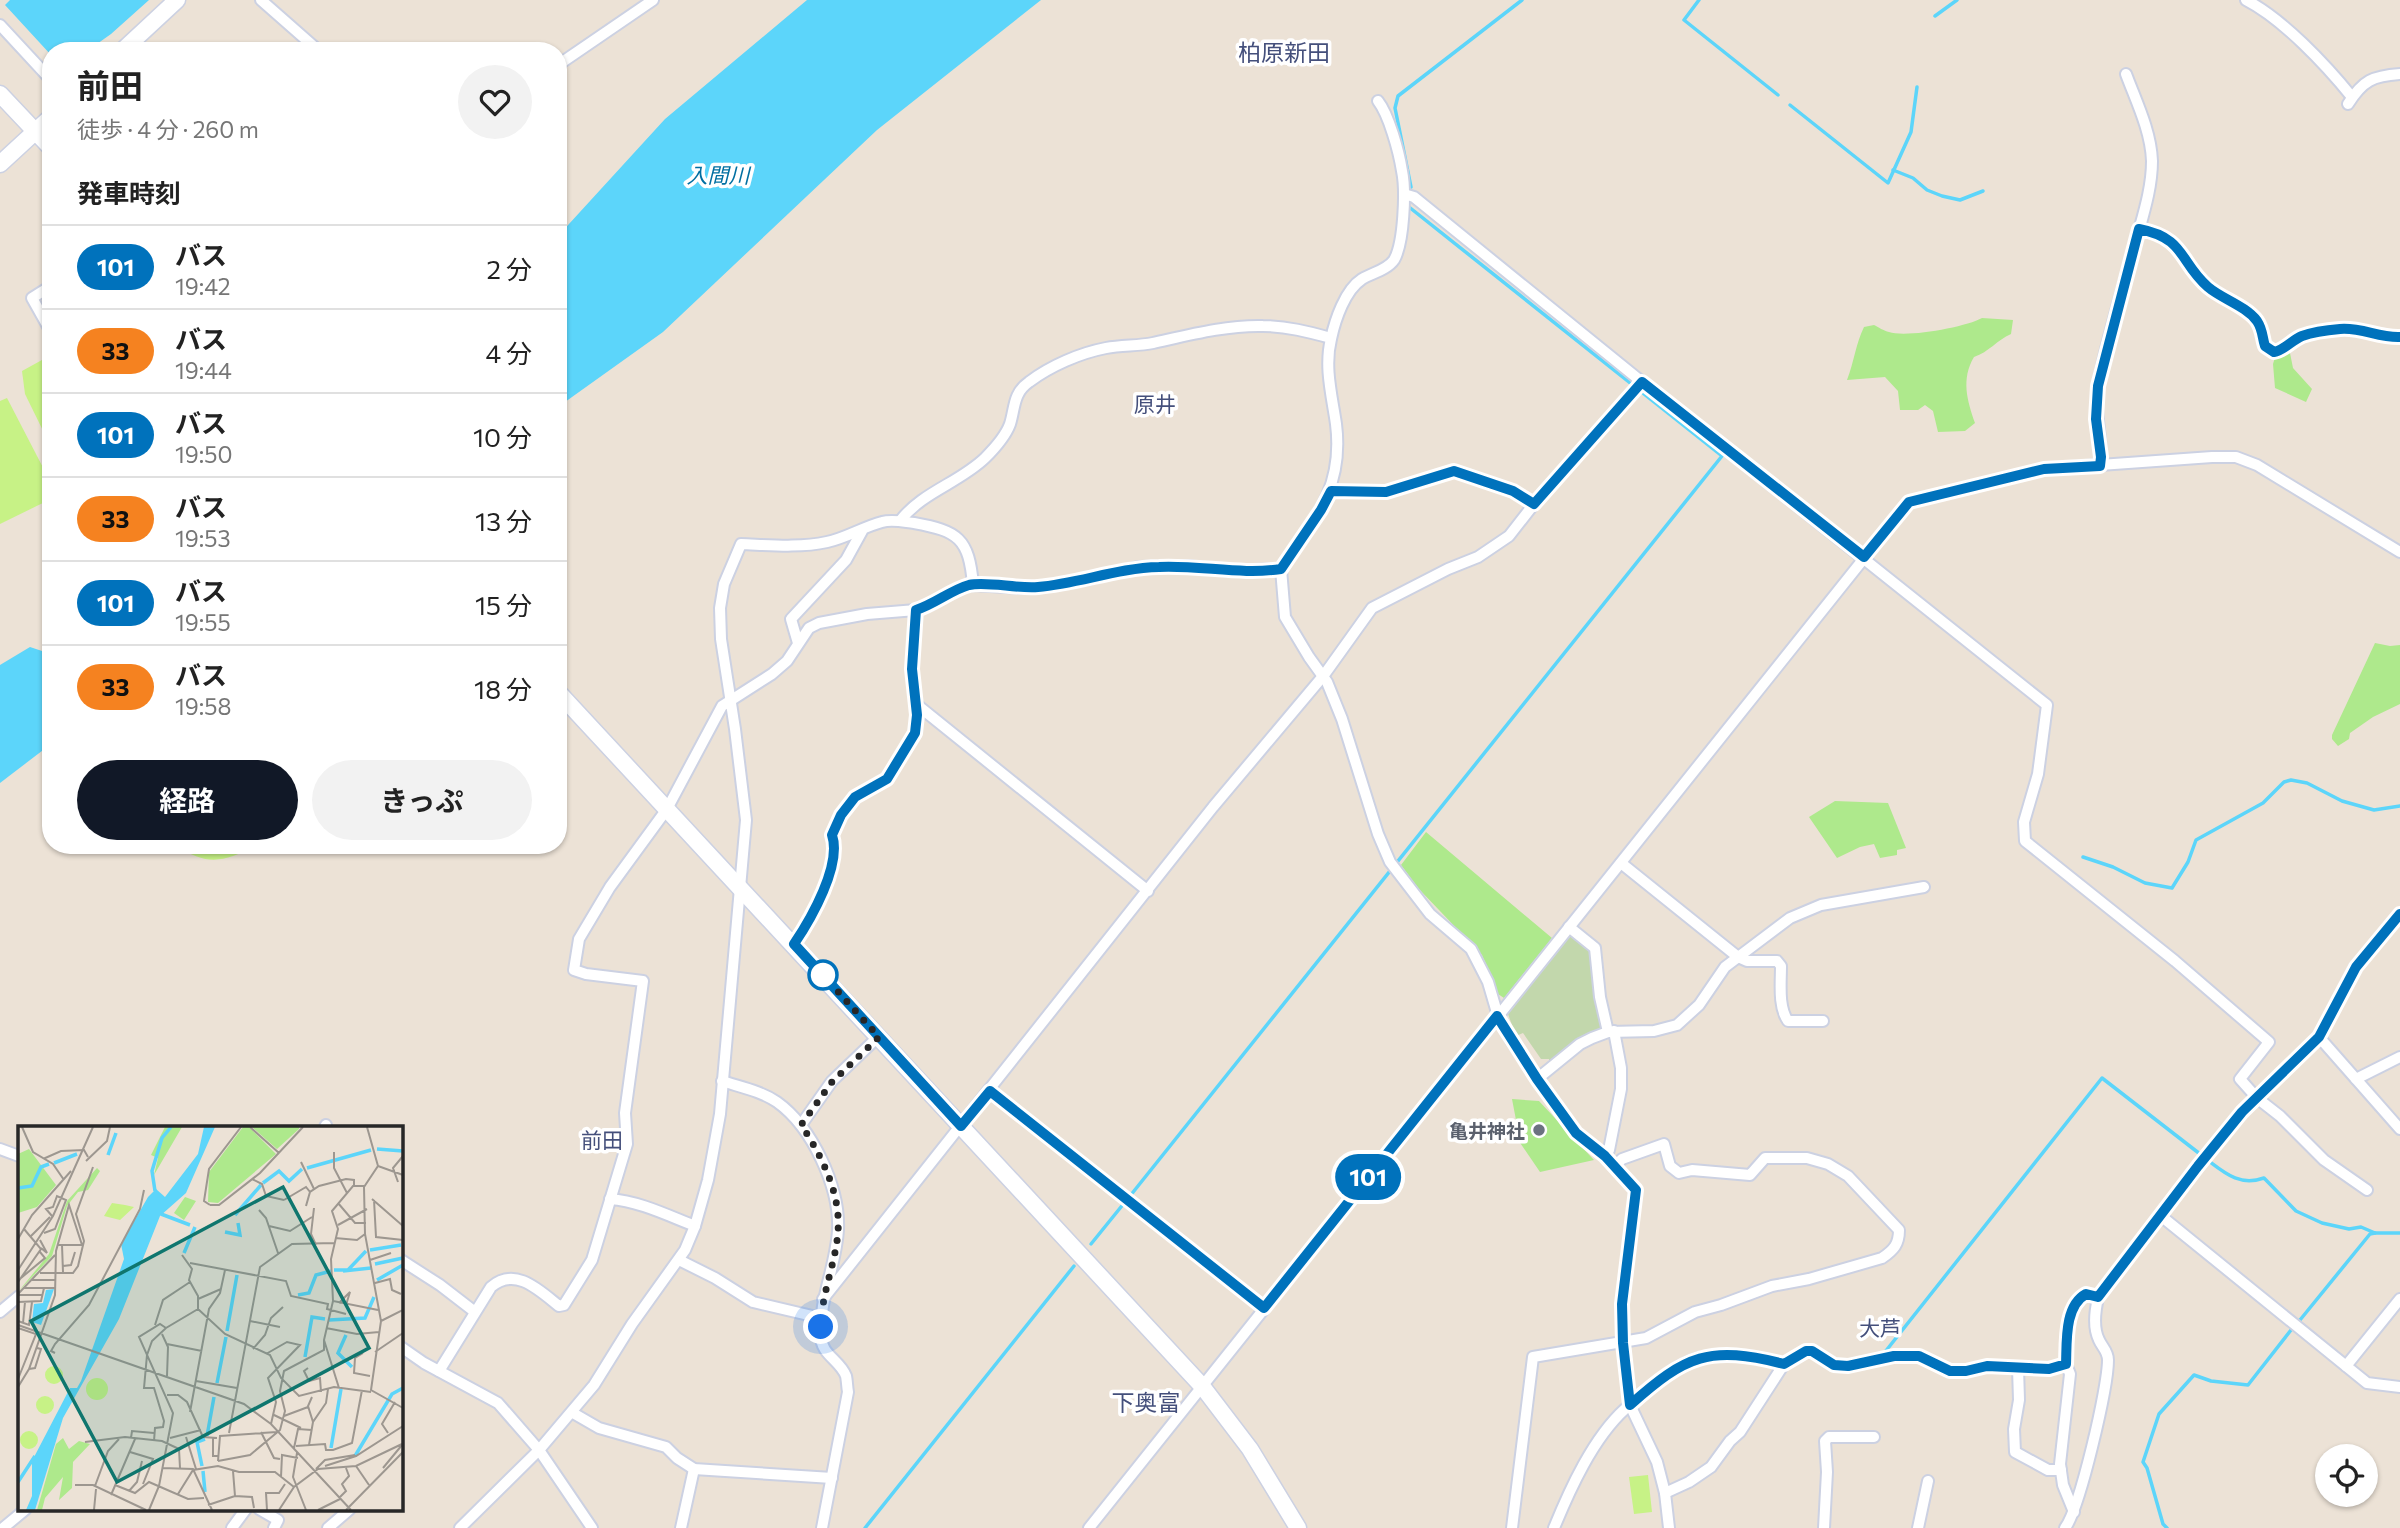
<!DOCTYPE html>
<html lang="ja">
<head>
<meta charset="utf-8">
<style>
  :root { --surface:#fff; --page:#f2f2f2; --text:#222; --muted:#767676; --line:#e0e0e0; --accent:#111827 }
  body { margin:0; font-family:Commissioner,"Noto Sans JP",sans-serif; background:var(--page); color:var(--text); height:100vh; display:flex; flex-direction:column; font-size:26px; white-space:nowrap }
  * { box-sizing:border-box; margin:0 }
  p { font-size:23px; color:var(--muted) }
  .icon { flex:none; width:38px; height:38px; fill:none; stroke:currentColor; stroke-width:2; stroke-linecap:round; stroke-linejoin:round }
  .map { position:relative; flex:1; overflow:hidden }
  .side { position:absolute; left:42px; top:42px; width:525px; height:812px; display:flex; flex-direction:column; background:var(--surface); border-radius:28px; box-shadow:0 2px 5px #0004 }
  .side>* { flex:none }
  .badge { padding:0 14px; border-radius:23px; font-size:24px; line-height:46px }
  .fabs { position:absolute; left:2315px; top:1444px; display:grid; gap:14px }
  .fabs a { display:grid; place-items:center; width:63px; height:63px; border-radius:50%; background:var(--surface); box-shadow:0 2px 5px #0004; font-size:35px }
  .you { position:absolute; width:35px; height:35px; margin:-18px; border:5px solid #fff; border-radius:50%; background:#1a73e8; box-shadow:0 0 0 10px #1a73e833 }
  .map>.badge { position:absolute; translate:-50% -50%; box-shadow:0 0 0 4px #fff }
  h2 { padding:0 35px; font-size:26px; line-height:63px }
  .round { display:grid; place-items:center; flex:none; width:74px; height:74px; border-radius:37px; background:var(--page) }
  .overview { display:flex; align-items:center; justify-content:space-between; height:119px; padding:0 35px }
  h1 { font-size:33px; font-weight:700; line-height:52px }
  .button { display:flex; gap:14px; margin-top:auto; padding:14px 35px }
  .button a { flex:1; height:80px; border-radius:42px; background:var(--accent); color:#fff; font-size:28px; font-weight:700; line-height:80px; text-align:center }
  .button a+a { background:var(--page); color:var(--text) }
  ul { padding:0; list-style:none }
  li { display:flex; align-items:center; gap:21px; height:84px; padding:0 35px; border-top:2px solid var(--line) }
  li div { flex:1 }
  li b { display:block; font-size:26px }
  li em { font-style:normal }
  li .badge { min-width:77px; font-weight:700; text-align:center }
  .map>svg:first-child { display:block }
  .green { fill:#aee98c }
  .cemetery { fill:#c2d7ac }
  .pitch { fill:#c7f286 }
  .water { fill:#5cd5fa }
  .lines { fill:none; stroke-linecap:round; stroke-linejoin:round }
  .stream { stroke:#5cd5fa; stroke-width:3.5 }
  .street-casing { stroke:#ccd1e2; stroke-width:14 }
  .secondary-casing { stroke:#ccd1e2; stroke-width:19 }
  .street { stroke:#fff; stroke-width:10 }
  .secondary { stroke:#fff; stroke-width:16 }
  .line-casing { stroke:#fff; stroke-width:16 }
  .line { stroke:#0072bc; stroke-width:10 }
  .walk { stroke:#272727; stroke-width:7; stroke-dasharray:0 12.6 }
  .stop-dot { fill:#fff; stroke:#0072bc; stroke-width:3.5 }
  .worship-dot { fill:#6b7280; stroke:#fff; stroke-width:2.5 }
  .labels { text-anchor:middle; dominant-baseline:central; stroke-width:7; stroke-linejoin:round; paint-order:stroke }
  .worship-label { font-size:19px; font-weight:bold; fill:#5b616d; stroke:#fff; text-anchor:end }
  .water-label { font-size:21px; font-style:italic; fill:#006fa2; stroke:#fff }
  .neighbourhood-label { font-size:21px; fill:#444f7b; stroke:#fff }
  .quarter-label { font-size:23px; fill:#444f7b; stroke:#fff }
  .inset-river { fill:none; stroke:#5cd5fa; stroke-width:3.5 }
  .inset-road { fill:none; stroke:#9d9790; stroke-width:2 }
  .view { fill:#0f766e; fill-opacity:0.15; stroke:#0f766e; stroke-width:3.5 }
  .inset-edge { fill:none; stroke:#272727; stroke-width:3.5 }
</style>
</head>
<body>
<div class="map">
<svg width="2400" height="1528" viewBox="0 0 2400 1528">
  <rect width="100%" height="100%" fill="#ece2d6"/>
  <!-- green -->
  <g class="green">
    <path d="M1982,318l31,2 -2,14c-14,6 -22,18 -37,23 -13,22 -7,43 1,66l-10,8 -27,1 -5,-21 -8,-6 -7,5h-18l-2,-19 -13,-14 -38,3c7,-18 9,-37 17,-53l10,-2c4,2 10,6 15,7 17,6 77,-5 93,-14z"/>
    <polygon points="2289,348 2293,368 2312,389 2306,402 2275,388 2273,364 2276,354"/>
    <polygon points="2375,643 2390,646 2400,645 2400,704 2373,717 2350,733 2349,739 2338,746 2332,739 2332,735"/>
    <polygon points="1835,801 1888,803 1906,848 1897,850 1897,855 1880,858 1874,844 1860,847 1837,858 1809,817"/>
    <polygon points="1426,832 1552,938 1504,998 1498,994 1482,955 1418,888 1401,865"/>
    <polygon points="1512,1099 1539,1101 1594,1160 1540,1172 1510,1128 1516,1120"/>
  </g>
  <!-- cemetery -->
  <polygon class="cemetery" points="1571,934 1592,947 1605,1029 1549,1063 1549,1059 1541,1059 1523,1033 1516,1036 1508,1014"/>
  <!-- pitch -->
  <g class="pitch">
    <polygon points="51,355 51,447 25,394 22,371"/>
    <polygon points="7,398 51,483 51,499 0,524 0,401"/>
    <path d="M175,845h84c-35,16 -49,23 -84,0z"/>
    <polygon points="1648,1475 1652,1512 1634,1514 1629,1477"/>
  </g>
  <!-- water -->
  <g class="water">
    <polygon points="10,0 149,0 111,34 87,51 51,51 51,55 5,5"/>
    <polygon points="807,0 1041,0 877,130 663,332 558,407 558,236 665,119"/>
    <polygon points="30,647 51,654 51,744 0,783 0,665"/>
  </g>
  <g class="lines">
    <!-- stream -->
    <g class="stream">
      <polyline points="1699,0 1684,20 1778,95"/>
      <polyline points="1935,16 1957,0"/>
      <polyline points="1790,105 1888,183 1911,132 1917,87"/>
      <polyline points="1893,170 1913,178 1927,190 1942,196 1960,200 1983,191"/>
      <polyline points="1411,187 1395,108 1398,96 1522,0"/>
      <polyline points="2083,857 2113,867 2145,883 2172,888 2188,862 2196,840 2263,803 2284,782 2291,780 2307,783 2342,801 2374,810 2400,806"/>
      <path d="M2210,1162c17,13 31,24 54,16l32,33 26,12 27,6 12,-2 14,6h25"/>
      <polyline points="1130,1196 1722,456 1409,207"/>
      <polyline points="1091,1244 1125,1202"/>
      <polyline points="2300,1320 2370,1234 2375,1233"/>
      <polyline points="1885,1352 2102,1078 2200,1154"/>
      <polyline points="865,1528 1074,1266"/>
      <polyline points="2167,1528 2163,1524 2147,1468 2143,1462 2159,1414 2194,1375 2211,1381 2248,1385 2291,1330"/>
    </g>
    <!-- street casing -->
    <g class="street-casing">
      <g id="street">
        <polyline points="261,0 319,51"/>
        <path d="M2246,0c37,19 80,65 106,97"/>
        <polyline points="0,25 51,80"/>
        <polyline points="558,65 653,0"/>
        <path d="M2348,104c15,-24 25,-28 52,-30"/>
        <polyline points="1404,194 1414,197 1642,382 2047,705 2038,774 2024,822 2025,841 2175,961 2269,1042 2240,1079 2257,1098 2280,1116 2324,1160 2367,1190"/>
        <path d="M2139,229c47,9 40,33 69,57 14,13 38,20 49,35 6,9 5,16 8,26l9,5c11,-2 18,-12 28,-16 12,-4 26,-6 38,-7 21,-2 39,9 60,8"/>
        <polyline points="50,330 32,298 51,286"/>
        <path d="M2100,465c4,-24 -7,-52 -2,-80 9,-47 24,-94 37,-140 7,-27 17,-55 17,-84 -1,-30 -16,-60 -26,-87"/>
        <polyline points="1331,491 1386,492 1454,471 1513,491 1534,504"/>
        <path d="M900,521c22,-29 59,-38 85,-63 8,-8 21,-23 25,-34 5,-16 3,-31 19,-42 21,-16 51,-29 77,-34 16,-3 32,-2 47,-5 36,-8 74,-18 110,-17 23,0 46,6 68,12"/>
        <polyline points="1281,569 1285,617 1309,657 1327,682 1342,719 1378,834 1390,862 1430,914 1471,949 1488,982 1498,1016 1511,1040 1537,1079 1576,1133 1605,1156 1636,1190 1622,1304 1623,1344 1630,1405 1657,1462 1665,1493 1669,1528"/>
        <polyline points="798,643 791,619 846,560 862,531"/>
        <polyline points="916,704 1148,891"/>
        <path d="M1621,863l117,94 9,4h30l4,5c0,17 -3,41 7,55h35"/>
        <polyline points="2400,914 2355,967 2319,1037 2400,1129"/>
        <polyline points="1569,927 1595,948 1600,997 1608,1032"/>
        <path d="M794,944c17,-25 48,-79 38,-109l9,-20 14,-18 32,-18 28,-46 2,-18 -5,-46 4,-59"/>
        <polyline points="1537,1079 1580,1044 1592,1038 1608,1032 1654,1031 1677,1025 1699,1005 1725,967 1790,918 1821,905 1924,887"/>
        <polyline points="2356,1079 2400,1057"/>
        <path d="M722,1081c18,6 39,10 55,21 35,25 63,85 61,128 -2,36 -19,69 -17,106 0,19 19,24 25,40 1,4 1,11 2,16l-26,136"/>
        <polyline points="990,1091 1263,1308"/>
        <polyline points="801,1125 832,1081 879,1036"/>
        <polyline points="325,1127 326,1125"/>
        <polyline points="0,1149 19,1156"/>
        <polyline points="1605,1156 1609,1150 1621,1089 1621,1068 1614,1031"/>
        <path d="M610,1199c29,2 59,17 85,27"/>
        <polyline points="2161,1216 2367,1383 2400,1387"/>
        <polyline points="401,1260 440,1285 475,1312"/>
        <polyline points="679,1260 715,1278 753,1302 821,1318"/>
        <polyline points="823,1299 1213,807 1324,675 1372,608 1448,569 1478,557 1509,536 1534,504 1642,382"/>
        <polyline points="0,1312 19,1296"/>
        <polyline points="401,1347 424,1363 498,1403 539,1450 592,1528"/>
        <polyline points="2066,1364 2070,1374 2060,1464 2063,1485 2074,1512"/>
        <polyline points="2346,1366 2400,1299"/>
        <polyline points="2018,1368 2019,1400 2014,1429 2015,1452 2048,1470 2061,1470"/>
        <path d="M439,1371l52,-84c24,-21 48,3 68,19l5,-1 28,-45 35,-116 -2,-31 18,-132 -57,-7 -12,-4 5,-31 31,-52 57,-78 55,-103 50,-32 15,-13 22,-33 10,-5 48,-9 49,-4 16,-6 28,-16 13,-3 49,3 17,-1 50,-8 49,-12 49,-1 44,5 50,-2c34,-49 63,-82 55,-145 -4,-28 -12,-57 -5,-85 4,-19 14,-49 31,-60 10,-6 25,-9 32,-19 10,-17 12,-70 8,-89 -3,-19 -13,-56 -24,-70"/>
        <polyline points="573,1413 599,1428 666,1447 677,1458 694,1469 832,1478"/>
        <polyline points="1665,1493 1689,1482 1711,1467 1730,1441 1740,1432 1784,1364"/>
        <polyline points="259,1509 278,1520 274,1528"/>
        <polyline points="3,1528 26,1509"/>
        <polyline points="232,1528 246,1509"/>
        <polyline points="328,1528 350,1509"/>
        <path d="M460,1528l79,-78 55,-65 38,-61 53,-74 10,-24 13,-46 12,-66 26,-294 -11,-91 -14,-90 -1,-31 4,-24 17,-40c28,1 58,4 86,-2 19,-4 36,-15 55,-20 10,-3 22,0 32,1 44,8 55,15 59,62"/>
        <polyline points="681,1528 694,1469"/>
        <polyline points="1089,1528 1909,502 2044,469 2212,457 2236,457 2257,465 2400,552"/>
        <path d="M1512,1528l21,-171 113,-19 49,-26 26,-7 51,-19 37,-7 73,-21c12,-8 17,-14 17,-28l-51,-54 -20,-12 -21,-6h-42l-15,17 -58,-5 -13,3 -9,-7 -6,-22 -42,15 -7,7"/>
        <path d="M1554,1528c16,-39 39,-90 71,-119 8,-7 16,-14 25,-21 14,-12 30,-25 49,-30 28,-7 58,-1 85,6l22,-13h6l22,14 14,1 46,-10h25l31,15h16l21,-5 62,3 17,-5c1,-21 -2,-58 20,-70l12,4"/>
        <polyline points="1824,1528 1827,1472 1825,1441 1829,1437 1874,1437"/>
        <polyline points="1918,1528 1928,1481"/>
        <path d="M2065,1528c15,-20 43,-141 43,-168 0,-9 -6,-13 -9,-20 -6,-12 -4,-29 -1,-42l100,-132 44,-54 77,-75"/>
      </g>
    </g>
    <!-- secondary casing -->
    <g class="secondary-casing">
      <g id="secondary">
        <polyline points="122,51 177,0"/>
        <polyline points="0,94 51,148"/>
        <polyline points="0,164 51,117"/>
        <polyline points="558,692 1202,1386 1250,1449 1298,1528"/>
      </g>
    </g>
    <!-- street -->
    <use href="#street" class="street"/>
    <!-- secondary -->
    <use href="#secondary" class="secondary"/>
  </g>
  <g class="lines">
    <!-- line casing -->
    <g class="line-casing">
      <path id="line" d="M2400,337c-21,1 -39,-10 -60,-8 -12,1 -27,3 -38,7 -10,4 -17,14 -28,16l-9,-6c-3,-9 -2,-16 -8,-25 -11,-15 -35,-22 -49,-34 -29,-25 -22,-49 -69,-58l-41,157 -2,33 5,38 -1,9 -56,3 -135,33 -45,55 -222,-175 -108,122 -21,-13 -59,-20 -68,21 -55,-1 -10,19 -40,59c-40,6 -81,-4 -122,-2 -41,1 -79,16 -121,20 -21,2 -51,-6 -69,-2 -18,5 -34,19 -53,25l-4,59 5,46 -2,18 -28,46 -32,18 -14,18 -9,20c10,30 -21,84 -38,109l167,182 29,-35 274,217 233,-292 40,63 39,54 29,23 31,34 -14,114 1,39 7,62c56,-50 79,-60 154,-41l22,-13h6l22,14 14,1 46,-10h25l31,15h16l21,-5 62,3 17,-5c1,-21 -2,-58 20,-70l12,3 100,-131 44,-54 77,-75 37,-70 44,-53"/>
    </g>
    <!-- line -->
    <use href="#line" class="line"/>
    <!-- walk -->
    <path class="walk" d="M821,1327c0,-33 15,-64 17,-96 3,-37 -17,-77 -37,-106l31,-43 47,-45 -56,-62"/>
  </g>
  <!-- markers -->
  <circle class="stop-dot" cx="823" cy="975" r="14"/>
  <circle class="worship-dot" cx="1539" cy="1130" r="7"/>
  <g class="labels">
    <!-- worship labels -->
    <g class="worship-label">
      <text x="1525" y="1130">亀井神社</text>
    </g>
    <!-- water labels -->
    <g class="water-label">
      <text x="718" y="174">入間川</text>
    </g>
    <!-- neighbourhood labels -->
    <g class="neighbourhood-label">
      <text x="1155" y="403">原井</text>
      <text x="602" y="1139">前田</text>
      <text x="1880" y="1327">大芦</text>
    </g>
    <!-- quarter labels -->
    <g class="quarter-label">
      <text x="1284" y="52">柏原新田</text>
      <text x="1146" y="1402">下奥富</text>
    </g>
  </g>
  <!-- overview -->
  <g transform="translate(18 1126)">
    <rect width="385" height="385" fill="#ece2d6"/>
    <path d="M147,1h17l-28,48 4,-17 -7,-3zM225,1h6l27,27 -58,49 -10,-1 1,-30zM234,1h47v2l-22,20zM11,23l27,36 -19,22 -19,6v-59zM79,42l3,3 -12,19 -10,2 -11,14 -15,50 -34,36 31,-38 18,-53zM167,71l11,4 -12,19 -10,-7zM45,312l6,11 10,-8 11,3 -17,18 -1,26 -13,12 4,-23 -18,21 -3,12h-5l19,-66z" fill="#aee98c"/>
    <path d="M94,77l13,2 9,2 -14,13 -16,-4zM27 249a9 9 0 1 1 18 0a9 9 0 1 1-18 0ZM68 263a11 11 0 1 1 22 0a11 11 0 1 1-22 0ZM18 279a9 9 0 1 1 18 0a9 9 0 1 1-18 0ZM2 314a9 9 0 1 1 18 0a9 9 0 1 1-18 0Z" fill="#c7f286"/>
    <path d="M186,1h11l-29,66 -26,23 -41,103 -56,99 -28,92h-9l6,-14v-35l38,-73h7l4,-7 43,-122 -3,-15 27,-47 8,-8 9,8 33,-43zM36,163l-13,36 -9,-3 2,-18 9,-1 3,-13z" fill="#5cd5fa"/>
    <path class="inset-river" d="M359,23l26,2M90,29l8,-22M36,37l23,-9M289,42l64,-18M245,57l16,-12 10,10 13,-12M0,62l14,-2 9,-19 8,-3M137,65l-3,-20 10,-33 9,-11M143,88l29,11M217,89l26,-30M207,106l15,3 -2,-12M352,124l31,-5M166,127l11,-26M357,138l28,-6M316,144h14l18,-19M325,145l28,-3M359,154l26,-15M280,169l11,-2 7,-18 15,-4M311,194l36,-2 9,-21M209,205l10,-56M328,209l-8,18 14,14M287,231l7,-40 13,2M199,257l9,-46M189,310l7,-39M313,322l10,-59M337,330l37,-62 11,-6M184,340l-5,-24 8,-3M185,345l2,21M0,356l17,-26"/>
    <path class="inset-road" d="M4,1l11,25 20,12 11,16M232,1l29,26M349,1l11,39M316,26v16l13,25M25,33l18,-8 23,-1 4,7M68,35l21,-20 3,-14M283,36l13,27M385,49l-25,-9 -14,21 1,47 16,87 -10,69 32,18M234,53l10,5 4,12 18,4M380,56l-5,-14 10,-12M346,60h-11l-21,25 6,18 -7,30 2,42 45,9M354,73l31,27M266,74l22,-13 4,5M356,74l2,37 27,3M320,77l17,20h11M192,79h9l41,-32 43,-46M192,79l-6,-4 5,-32 32,-42M288,80l4,-14 9,-6 27,-7 8,1v5M296,82l-3,26 5,11M241,84l7,8 12,35M320,99l29,-16M251,100l21,5 22,-14M26,107l11,-4 11,-29 -9,-4 -4,11 -7,2 6,7M13,110l19,-19M317,112l22,2 8,-6M0,113l14,-24 39,-44M22,114l7,13 -6,-5M44,119l1,27M352,134l21,-7M172,137l96,18 5,15 37,8 -1,5 19,5M45,140l8,-1 4,-13M0,144l35,-54 40,-89M22,147h33l5,-7 6,-25 -8,-27 17,-47M3,152l24,-20 -5,-6M14,154h24M0,156l23,-33 -17,-20M357,157l15,-4 2,11 9,4M6,162h32M0,168l37,-39M1,169h23M180,173l23,-10M315,175l-9,39 15,48M0,176l23,-1 3,-13M321,177l11,-11 -4,13M180,183l27,25 45,21 11,23 18,18 35,-9 37,5M0,195l11,4 3,-23M232,195l30,6M363,195l22,-11v-18M5,197l2,-21M0,199l226,79 27,20 80,86M137,199l8,-25 27,-18M0,202l18,6 -18,45M308,202l31,6 22,-2M144,208l6,13 -1,29M149,218l35,7M235,223l12,-14 6,-17 12,-11M357,226l28,-19M37,227l-4,-2 4,-7 34,-39 51,-96 4,-19M345,227l-8,5 -1,15 16,3M248,228l21,-12 13,3 -32,33 8,24 -5,22M290,242l-4,3 5,10 11,-3 1,14M11,243l6,-1 6,-19 -4,-1M178,255l41,7M0,261l11,-18 26,-74 1,-44 13,-46 13,40h-24M149,269h11l9,7 16,35 14,1M294,271l-4,9 5,16M172,286l19,-103 11,-16 5,-23M256,289l27,13M266,290l24,-9M243,306l13,26 6,1M211,307l31,-166 32,-23 42,-1M370,307l-6,-9 13,-22M168,311l10,32M113,312l1,-7 22,2M152,312l31,-8M195,312v18h5M136,315l1,-13 8,-1 1,-6 -10,-33h-10l3,-33 5,-14 14,-13 32,-19v-13l-9,-16 3,-11 -10,-14M67,316l40,-5 37,4 17,8 1,19M291,319l4,-23 13,-19 2,-14M278,320l29,-2 1,6h7l19,-7 10,-53M276,322l4,-19 14,1M112,326l23,7 -10,25M279,327l-4,24 13,33M200,335l32,-6 30,-25 5,-19 -5,-20 4,-20 40,-21v-10M200,335l2,-25 57,-4M307,340l31,-10 47,-30M338,340l13,19M144,342l31,1 19,41M365,342l19,-23M298,343l9,-9 30,-5M215,345l2,25 17,1 2,11M263,351l1,-22 16,3M57,359h18l53,25M97,359l20,8 14,-11 39,17 16,-1M77,360l13,-35 11,-12M111,365l8,-9 5,-21M160,368l15,-24 25,-4 21,6h36l19,15M93,369l24,-56M321,372l7,-7 -4,-7 7,-8 -3,-8M190,379l27,-9M76,384l2,-21M131,384l10,-24 14,-73 -34,-76 21,-13 6,4M249,384l-1,-17h13l6,-9M261,384l15,-23 24,-18 38,-3 46,-22M300,384l22,-11M328,384l57,-58"/>
    <path class="view" d="M265,61l86,161 -252,134 -86,-161z"/>
    <rect width="385" height="385" class="inset-edge"/>
  </g>
</svg>
<div class="fabs">
<a><svg class="icon" aria-label="locate" viewBox="0 0 24 24"><circle cx="12" cy="12" r="6"/><path d="M12 2v4M12 18v4M2 12h4M18 12h4"/></svg></a>
</div>
<div class="you" style="left:821px;top:1327px"></div>
<b class="badge" style="left:1368px;top:1177px;background:#0072bc;color:#fff">101</b>
<section class="side">
<div class="overview"><div><h1>前田</h1><p>徒歩 · 4 分 · 260 m</p></div><a class="round"><svg class="icon" aria-label="heart" viewBox="0 0 24 24"><path d="M12 20l-8-8c-3-5 5-10 8-4 3-6 11-1 8 4z"/></svg></a></div>
<h2>発車時刻</h2>
<ul>
<li><span class="badge" style="background:#0072bc;color:#fff">101</span><div><b>バス</b><p>19:42</p></div><em>2 分</em></li>
<li><span class="badge" style="background:#f58220;color:#111">33</span><div><b>バス</b><p>19:44</p></div><em>4 分</em></li>
<li><span class="badge" style="background:#0072bc;color:#fff">101</span><div><b>バス</b><p>19:50</p></div><em>10 分</em></li>
<li><span class="badge" style="background:#f58220;color:#111">33</span><div><b>バス</b><p>19:53</p></div><em>13 分</em></li>
<li><span class="badge" style="background:#0072bc;color:#fff">101</span><div><b>バス</b><p>19:55</p></div><em>15 分</em></li>
<li><span class="badge" style="background:#f58220;color:#111">33</span><div><b>バス</b><p>19:58</p></div><em>18 分</em></li>
</ul>
<div class="button"><a>経路</a><a>きっぷ</a></div>
</section>
</div>
</body>
</html>
